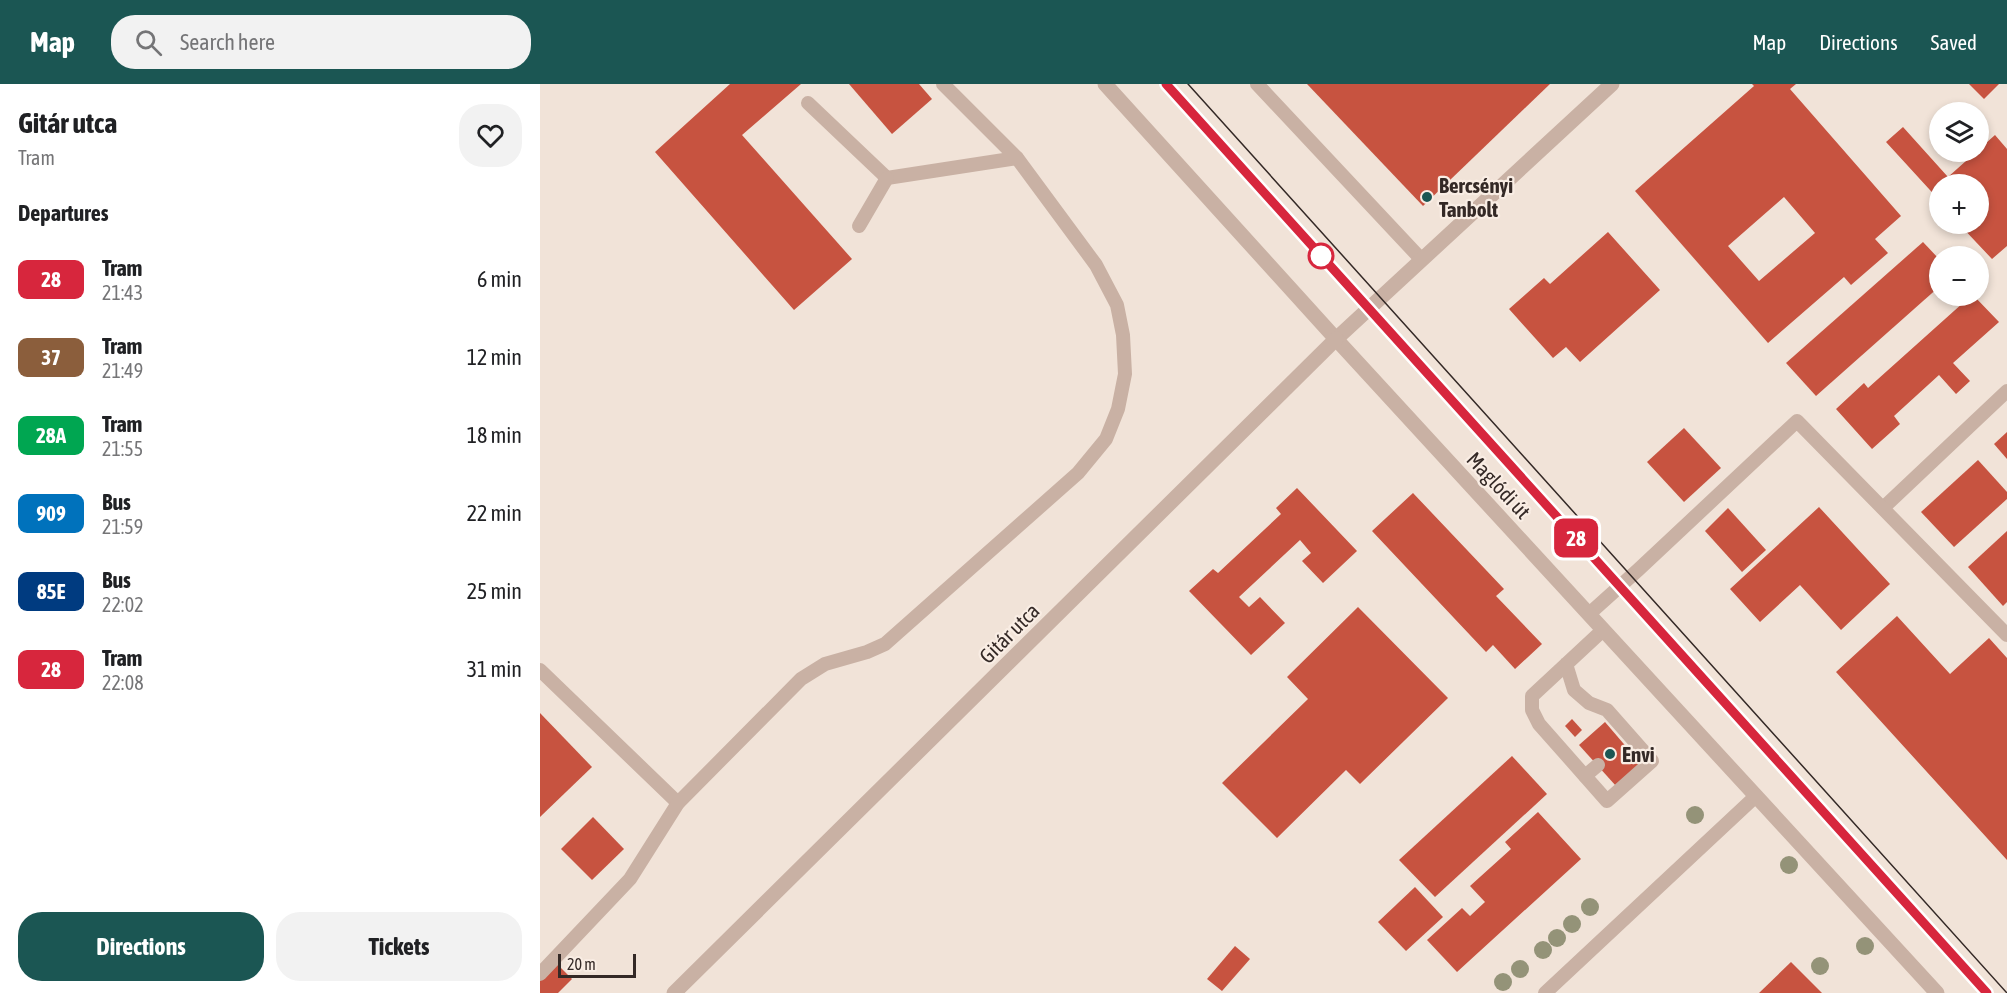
<!DOCTYPE html>
<html lang="en">
<head>
<meta charset="utf-8">
<style>
  :root { --surface:#fff; --page:#f2f2f2; --text:#202124; --muted:#757577; --accent:#1b5653 }
  body { margin:0; font-family:"Asap Condensed",sans-serif; background:var(--page); color:var(--text); height:100vh; display:flex; flex-direction:column; font-size:22px; white-space:nowrap }
  * { box-sizing:border-box; margin:0 }
  p { font-size:20px; color:var(--muted) }
  .icon { flex:none; width:33px; height:33px; fill:none; stroke:currentColor; stroke-width:2; stroke-linecap:round; stroke-linejoin:round }
  .map { position:relative; flex:1; overflow:hidden }
  .sheet { display:flex; flex-direction:column; background:var(--surface); width:540px }
  .sheet>* { flex:none }
  .badge { padding:0 12px; border-radius:9px; font-size:21px; line-height:39px }
  .tools { position:absolute; left:1389px; top:18px; display:grid; gap:12px }
  .tools a { display:grid; place-items:center; width:60px; height:60px; border-radius:50%; background:var(--surface); box-shadow:0 3px 9px #0003; font-size:30px }
  .scale { position:absolute; left:18px; bottom:15px; width:78px; box-sizing:border-box; padding-left:6px; border:3px solid #342926; border-top:0; font-size:16px; line-height:21px; white-space:nowrap; color:#342926; -webkit-text-stroke:4px #f9ede4; paint-order:stroke }
  .map>.badge { position:absolute; translate:-50% -50%; box-shadow:0 0 0 3px #fff }
  h2 { padding:0 18px; font-size:22px; line-height:54px }
  .round { display:grid; place-items:center; flex:none; width:63px; height:63px; border-radius:24px; background:var(--page) }
  .headline { display:flex; align-items:center; justify-content:space-between; height:102px; padding:0 18px }
  h1 { font-size:28px; font-weight:700; line-height:45px }
  .primary-button { display:flex; gap:12px; margin-top:auto; padding:12px 18px }
  .primary-button a { flex:1; height:69px; border-radius:24px; background:var(--accent); color:#fff; font-size:24px; font-weight:700; line-height:69px; text-align:center }
  .primary-button a+a { background:var(--page); color:var(--text) }
  ul { padding:0; list-style:none }
  li { display:flex; align-items:center; gap:18px; height:78px; padding:0 18px }
  li div { flex:1 }
  li b { display:block; font-size:22px }
  li em { font-style:normal }
  li .badge { min-width:66px; font-weight:700; text-align:center }
  header { display:flex; align-items:center; gap:36px; box-sizing:border-box; height:84px; padding:0 30px; background:var(--accent); color:#fff }
  header strong { font-size:28px }
  nav { display:flex; gap:33px; margin-inline-start:auto; font-size:21px }
  .search { width:420px; height:54px; background:var(--page); display:flex; align-items:center; gap:15px; box-sizing:border-box; padding:0 21px; border-radius:24px; color:var(--muted); font-size:22px }
  main { display:flex; flex:1; min-height:0 }
  .map>svg:first-child { display:block }
  .building { fill:#c75340; fill-rule:evenodd }
  .lines { fill:none; stroke-linecap:round; stroke-linejoin:round }
  .service { stroke:#c9b1a4; stroke-width:14 }
  .minor { stroke:#c9b1a4; stroke-width:15 }
  .tertiary { stroke:#c9b1a4; stroke-width:15 }
  .tram { stroke:#342926; stroke-width:1.5 }
  .tree { fill:#949378 }
  .line-casing { stroke:#fff; stroke-width:14 }
  .line { stroke:#d7263d; stroke-width:9 }
  .poi-dot { fill:#1b5653; stroke:#f9ede4; stroke-width:2 }
  .stop-dot { fill:#fff; stroke:#d7263d; stroke-width:3 }
  .labels { text-anchor:middle; dominant-baseline:central; stroke-width:4.5; stroke-linejoin:round; paint-order:stroke }
  .poi-label { font-size:21px; font-weight:bold; fill:#342926; stroke:#f9ede4; text-anchor:start }
  .street-label { font-size:21px; fill:#342926; stroke:#f9ede4 }
</style>
</head>
<body>
<header>
<strong>Map</strong>
<div class="search"><svg class="icon" aria-label="search" viewBox="0 0 24 24"><circle cx="10" cy="10" r="6"/><path d="M15 15l6 6"/></svg>Search here</div>
<nav><a>Map</a><a>Directions</a><a>Saved</a></nav>
</header>
<main>
<section class="sheet">
<div class="headline"><div><h1>Gitár utca</h1><p>Tram</p></div><a class="round"><svg class="icon" aria-label="heart" viewBox="0 0 24 24"><path d="M12 20l-8-8c-3-5 5-10 8-4 3-6 11-1 8 4z"/></svg></a></div>
<h2>Departures</h2>
<ul>
<li><span class="badge" style="background:#d7263d;color:#fff">28</span><div><b>Tram</b><p>21:43</p></div><em>6 min</em></li>
<li><span class="badge" style="background:#8b5e3c;color:#fff">37</span><div><b>Tram</b><p>21:49</p></div><em>12 min</em></li>
<li><span class="badge" style="background:#00a651;color:#fff">28A</span><div><b>Tram</b><p>21:55</p></div><em>18 min</em></li>
<li><span class="badge" style="background:#0072bc;color:#fff">909</span><div><b>Bus</b><p>21:59</p></div><em>22 min</em></li>
<li><span class="badge" style="background:#003b80;color:#fff">85E</span><div><b>Bus</b><p>22:02</p></div><em>25 min</em></li>
<li><span class="badge" style="background:#d7263d;color:#fff">28</span><div><b>Tram</b><p>22:08</p></div><em>31 min</em></li>
</ul>
<div class="primary-button"><a>Directions</a><a>Tickets</a></div>
</section>
<div class="map">
<svg width="1467" height="909" viewBox="0 0 1467 909">
  <rect width="100%" height="100%" fill="#f1e3d8"/>
  <!-- building -->
  <g class="building">
    <polygon points="190,0 261,0 202,51 312,175 254,226 115,68"/>
    <polygon points="309,0 379,0 392,15 352,50"/>
    <polygon points="767,0 1010,0 883,122"/>
    <path d="M1212,0h44l-6,5 111,127 -26,23 13,14 -37,32 -7,-8 -76,66 -133,-152 119,-105zM1244,113l31,36 -56,48 -31,-35z"/>
    <polygon points="1429,0 1459,0 1444,15"/>
    <polygon points="1363,43 1408,93 1455,51 1467,65 1467,162 1452,175 1419,140 1438,140 1438,100 1400,100 1400,117 1346,58"/>
    <polygon points="1068,148 1120,206 1040,278 1026,263 1013,274 969,225 1004,194 1010,200"/>
    <polygon points="1383,158 1400,176 1400,202 1276,312 1246,279"/>
    <polygon points="1422,212 1434,212 1459,238 1413,279 1430,297 1416,310 1399,291 1354,332 1360,340 1332,365 1296,325 1324,299 1328,304 1424,218 1420,213"/>
    <polygon points="1144,344 1181,384 1144,418 1107,378"/>
    <polygon points="1467,348 1467,375 1454,360"/>
    <polygon points="1438,376 1467,408 1467,415 1414,463 1381,428"/>
    <polygon points="757,404 817,467 783,499 762,477 771,469 760,456 699,513 709,523 720,513 745,539 711,571 649,507 673,485 678,489 741,430 736,424"/>
    <polygon points="873,409 964,505 956,512 1002,560 975,585 953,561 946,568 832,447"/>
    <polygon points="1279,423 1350,500 1301,546 1260,501 1220,538 1190,505"/>
    <polygon points="1188,424 1226,466 1202,488 1165,447"/>
    <polygon points="1467,447 1467,518 1463,522 1428,483"/>
    <polygon points="818,523 908,614 820,700 806,686 737,754 682,699 768,615 747,593"/>
    <polygon points="1357,532 1410,590 1449,554 1467,574 1467,776 1296,588"/>
    <polygon points="0,629 52,683 0,733"/>
    <polygon points="1032,635 1042,646 1035,653 1025,642"/>
    <polygon points="1065,638 1101,680 1076,702 1039,661"/>
    <polygon points="972,672 1007,710 895,813 859,776"/>
    <polygon points="998,728 1041,775 917,888 887,856 922,824 930,832 945,818 930,802 971,765 965,758"/>
    <polygon points="53,733 84,765 52,796 21,765"/>
    <polygon points="875,803 903,833 866,867 838,838"/>
    <polygon points="695,862 710,875 682,907 667,895"/>
    <polygon points="1251,878 1282,909 1219,909"/>
    <polygon points="16,879 32,895 18,909 0,909 0,896"/>
  </g>
  <g class="lines">
    <!-- service -->
    <g class="service">
      <polyline points="717,0 881,175"/>
      <polyline points="268,19 347,94 477,74"/>
      <polyline points="319,142 347,94"/>
      <polyline points="1343,424 1467,307"/>
      <polyline points="1049,530 1098,486 1257,337 1467,551"/>
      <polyline points="1026,580 1034,606 1049,619 1067,626 1112,677 1067,717 999,640 992,626 992,612 1063,546"/>
      <polyline points="0,586 138,719"/>
      <polyline points="1045,692 1058,681"/>
      <polyline points="0,890 90,795 138,719 261,595 285,580 327,568 345,560 538,389 566,355 578,325 585,290 583,251 577,221 556,181 477,74 403,0"/>
      <polyline points="1005,909 1216,712"/>
    </g>
    <!-- minor -->
    <polyline class="minor" points="796,255 1072,0"/>
    <!-- tertiary -->
    <g class="tertiary">
      <polyline points="565,0 796,255 1397,909"/>
      <polyline points="134,909 796,255"/>
    </g>
    <!-- tram -->
    <g class="tram">
      <polyline points="626,0 1447,909"/>
      <polyline points="648,0 1467,909"/>
    </g>
  </g>
  <!-- trees -->
  <g class="tree">
    <circle cx="1155" cy="731" r="9"/>
    <circle cx="1249" cy="781" r="9"/>
    <circle cx="1050" cy="823" r="9"/>
    <circle cx="1032" cy="840" r="9"/>
    <circle cx="1017" cy="854" r="9"/>
    <circle cx="1325" cy="862" r="9"/>
    <circle cx="1003" cy="866" r="9"/>
    <circle cx="1280" cy="882" r="9"/>
    <circle cx="980" cy="885" r="9"/>
    <circle cx="963" cy="898" r="9"/>
  </g>
  <g class="lines">
    <!-- line casing -->
    <g class="line-casing">
      <polyline id="line" points="626,0 1447,909"/>
    </g>
    <!-- line -->
    <use href="#line" class="line"/>
  </g>
  <!-- markers -->
  <g class="poi-dot">
    <circle cx="887" cy="113" r="6"/>
    <circle cx="1070" cy="670" r="6"/>
  </g>
  <circle class="stop-dot" cx="781" cy="172" r="12"/>
  <g class="labels">
    <!-- poi labels -->
    <g class="poi-label">
      <text x="899" y="101">Bercsényi<tspan x="899" dy="24">Tanbolt</tspan></text>
      <text x="1082" y="670">Envi</text>
    </g>
    <!-- street labels -->
    <g class="street-label">
      <text transform="translate(959 401) rotate(47)">Maglódi út</text>
      <text transform="translate(469 549) rotate(-45)">Gitár utca</text>
    </g>
  </g>
</svg>
<div class="tools">
<a><svg class="icon" aria-label="layers" viewBox="0 0 24 24"><path d="M12 4l9 5-9 5-9-5zM3 14l9 5 9-5"/></svg></a>
<a>+</a>
<a>−</a>
</div>
<div class="scale">20 m</div>
<b class="badge" style="left:1036px;top:454px;background:#d7263d;color:#fff">28</b>
</div>
</main>
</body>
</html>
